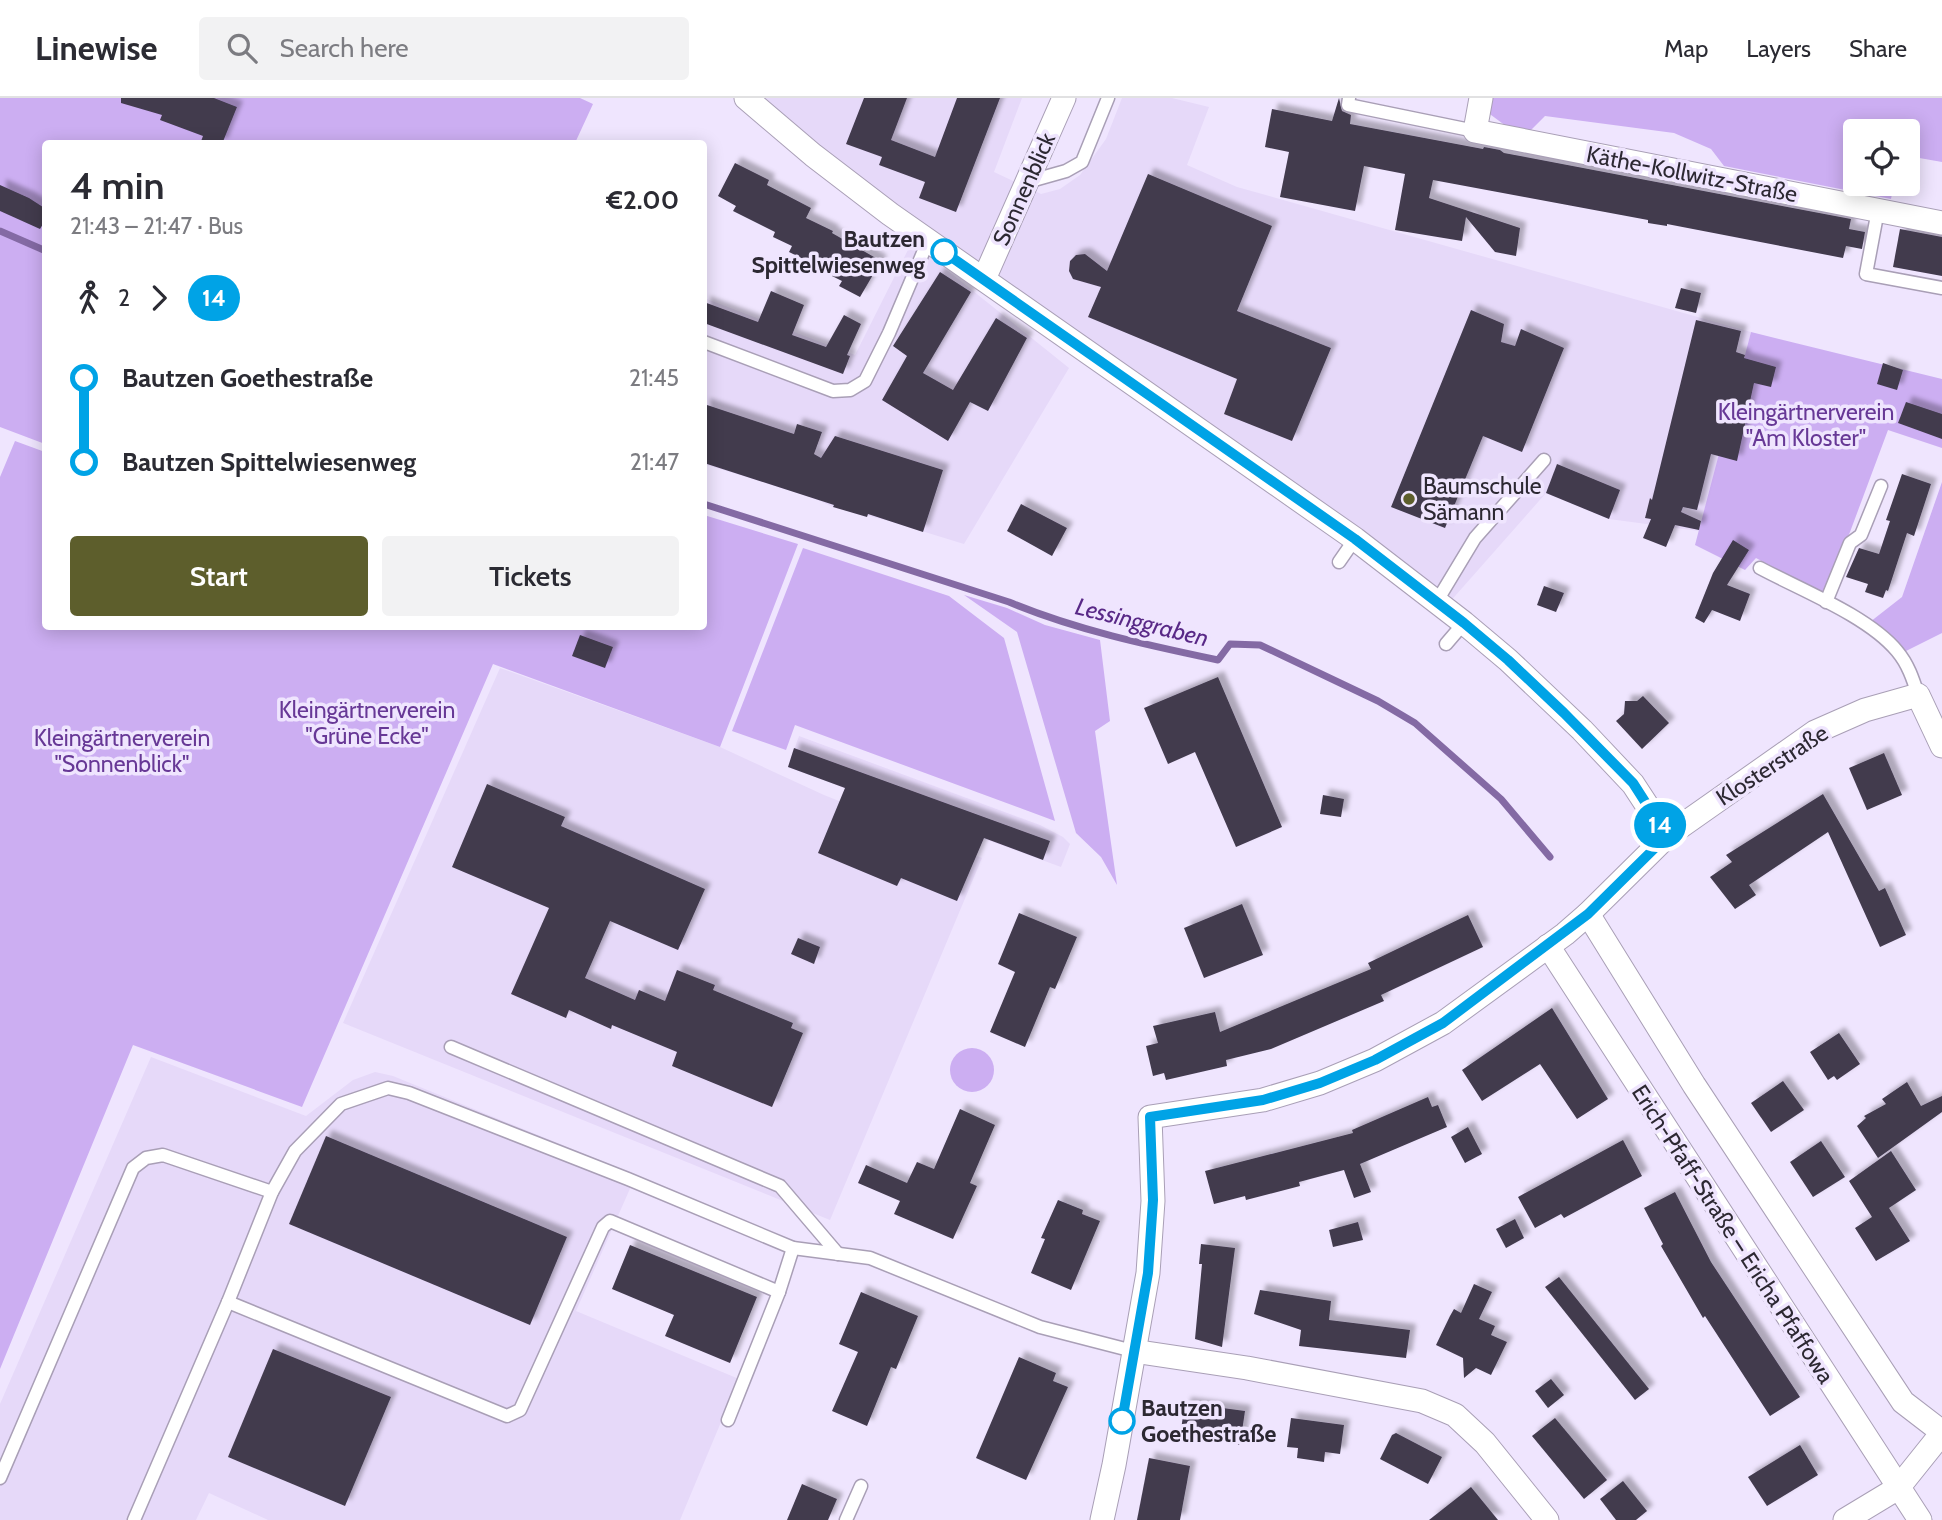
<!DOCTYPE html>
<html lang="en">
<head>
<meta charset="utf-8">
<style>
  :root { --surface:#fff; --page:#f2f2f3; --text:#2b2b33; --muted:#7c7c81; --line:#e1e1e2; --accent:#5d5e2c }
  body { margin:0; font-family:Cabin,sans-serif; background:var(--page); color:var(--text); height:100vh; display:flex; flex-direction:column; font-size:26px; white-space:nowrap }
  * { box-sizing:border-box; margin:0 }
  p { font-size:23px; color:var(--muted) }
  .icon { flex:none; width:38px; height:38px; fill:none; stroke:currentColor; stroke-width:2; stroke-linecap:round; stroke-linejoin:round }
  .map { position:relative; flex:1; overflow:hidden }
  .drawer { position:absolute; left:42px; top:42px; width:665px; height:490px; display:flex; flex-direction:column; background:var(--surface); border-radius:7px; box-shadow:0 4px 18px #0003 }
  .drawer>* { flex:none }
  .badge { padding:0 14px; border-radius:23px; font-size:24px; line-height:46px }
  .tools { position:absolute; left:1843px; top:21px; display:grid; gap:14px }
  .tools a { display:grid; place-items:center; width:77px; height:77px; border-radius:7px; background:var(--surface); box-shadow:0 4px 18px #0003; font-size:35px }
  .map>.badge { position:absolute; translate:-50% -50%; box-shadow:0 0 0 4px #fff }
  .legs { display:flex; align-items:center; gap:10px; height:77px; padding:0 28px; font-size:23px }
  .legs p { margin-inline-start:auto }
  .head { display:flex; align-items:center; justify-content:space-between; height:119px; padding:0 28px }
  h1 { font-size:38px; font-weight:600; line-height:52px }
  .cta { display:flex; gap:14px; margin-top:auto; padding:14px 28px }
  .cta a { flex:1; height:80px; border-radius:7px; background:var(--accent); color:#fff; font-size:28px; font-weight:600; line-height:80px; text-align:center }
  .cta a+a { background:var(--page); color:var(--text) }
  ul { padding:0 28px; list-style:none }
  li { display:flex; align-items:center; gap:24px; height:84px; font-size:26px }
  li i { display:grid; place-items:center; width:10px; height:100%; margin:0 9px; background:currentColor }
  li i::after { content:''; width:18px; height:18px; margin:-9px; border:5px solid; border-radius:50%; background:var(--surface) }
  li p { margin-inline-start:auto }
  li:first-child i { background:linear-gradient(#0000 50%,currentColor 0) }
  li:last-child i { background:linear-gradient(currentColor 50%,#0000 0) }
  header { display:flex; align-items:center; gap:42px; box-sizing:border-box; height:98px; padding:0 35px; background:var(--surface); border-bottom:2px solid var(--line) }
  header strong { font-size:33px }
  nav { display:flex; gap:38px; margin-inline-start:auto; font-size:24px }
  .search { width:490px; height:63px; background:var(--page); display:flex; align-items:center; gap:18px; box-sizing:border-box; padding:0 24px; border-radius:7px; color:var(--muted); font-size:26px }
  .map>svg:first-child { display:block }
  .built { fill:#e6d9f9 }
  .green { fill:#ccaef2 }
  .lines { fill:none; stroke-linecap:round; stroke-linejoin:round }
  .stream { stroke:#846aa4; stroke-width:7 }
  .building { fill:#423a4e; filter:url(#shadow) }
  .service-casing { stroke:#a99fb6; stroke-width:15 }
  .minor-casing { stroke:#a99fb6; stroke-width:25 }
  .service { stroke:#fff; stroke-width:12 }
  .minor { stroke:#fff; stroke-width:23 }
  .line-1-casing { stroke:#fff; stroke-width:16 }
  .line-1 { stroke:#00a3e6; stroke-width:10 }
  .stop-1-dot { fill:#fff; stroke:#00a3e6; stroke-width:3.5 }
  .poi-dot { fill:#5d5e2c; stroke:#efe5fe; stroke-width:2.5 }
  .labels { text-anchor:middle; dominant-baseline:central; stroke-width:7; stroke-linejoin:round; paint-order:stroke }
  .street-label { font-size:23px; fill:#2c2832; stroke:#efe5fe }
  .stop-label { font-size:23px; font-weight:bold; fill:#2c2832; stroke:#efe5fe; text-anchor:end }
  .park-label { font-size:23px; fill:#673896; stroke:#efe5fe }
  .poi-label { font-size:23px; fill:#2c2832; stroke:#efe5fe; text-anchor:start }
  .water-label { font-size:24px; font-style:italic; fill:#592987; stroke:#efe5fe }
</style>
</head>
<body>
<header>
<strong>Linewise</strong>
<div class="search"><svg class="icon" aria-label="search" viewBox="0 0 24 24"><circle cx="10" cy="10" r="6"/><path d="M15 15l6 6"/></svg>Search here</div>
<nav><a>Map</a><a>Layers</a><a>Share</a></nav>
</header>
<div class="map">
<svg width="1942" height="1422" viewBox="0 0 1942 1422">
  <defs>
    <filter id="shadow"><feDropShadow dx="6" dy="-6" stdDeviation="2" flood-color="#0004"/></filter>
  </defs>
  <rect width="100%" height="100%" fill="#efe5fe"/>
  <!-- built -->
  <g class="built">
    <polygon points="754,0 1022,0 994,74 1041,96 1060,91 1080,77 1106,41 1122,0 1172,0 1209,9 1187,67 1237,89 1751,234 1699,433 1609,421 1546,395 1448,506 1010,195"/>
    <polygon points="912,144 1069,270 964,446 889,423 833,409 811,399 704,366 704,200 855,257"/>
    <polygon points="500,570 720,649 824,697 982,760 830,1122 343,925"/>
    <polygon points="799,638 1040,727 1063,739 1070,746 1061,769 788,669"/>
    <polygon points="151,959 306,1018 353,982 375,974 393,978 636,1077 576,1213 739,1281 680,1422 268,1422 209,1395 196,1422 0,1422 0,1306"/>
  </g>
  <!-- green -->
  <g class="green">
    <polygon points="0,0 580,0 593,6 575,45 46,46 45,346 0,329"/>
    <polygon points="1489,0 1942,0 1942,64 1908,58 1908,33 1855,33 1855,86 1894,86 1891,101 1724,68 1711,51 1674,35 1545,18 1530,33 1506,28 1487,14"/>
    <polygon points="1751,234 1942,281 1942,350 1888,332 1850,434 1822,495 1756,460 1745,472 1695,447"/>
    <polygon points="15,343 45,354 46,528 704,528 704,417 798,446 720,649 493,566 302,1009 133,947 0,1271 0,379"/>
    <polygon points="1942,384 1942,535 1906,553 1870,524 1902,499"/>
    <polygon points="803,450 949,498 1004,540 1055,723 795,627 786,652 732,633"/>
    <polygon points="964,497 1007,510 1045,527 1100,542 1110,623 1095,633 1117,787 1101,759 1076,735 1017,534"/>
    <circle cx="972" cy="972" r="22"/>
  </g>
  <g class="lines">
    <!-- stream -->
    <g class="stream">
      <polyline points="0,133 46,153"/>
      <path d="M704,406l305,98c67,28 138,43 209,58l12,-16 30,1 118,56 37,22 86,76 49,58"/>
    </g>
  </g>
  <!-- building -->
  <g class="building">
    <polygon points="121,0 214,0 237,9 222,46 200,46 203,38 160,22 162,17 121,5"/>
    <polygon points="864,0 907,0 891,42 935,59 957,0 1000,0 956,114 919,100 925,84 879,67 882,59 846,46"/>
    <polygon points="1339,0 1342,13 1351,17 1350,26 1483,51 1484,49 1500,52 1504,55 1851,121 1849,131 1865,134 1862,151 1846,148 1843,160 1667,126 1667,128 1648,125 1648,122 1433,82 1429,100 1520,130 1516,158 1495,154 1466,119 1462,143 1395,132 1405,76 1364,68 1355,113 1280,99 1289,54 1265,49 1272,11 1332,23"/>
    <polygon points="735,65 769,82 767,87 811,110 806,120 833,133 832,135 881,163 860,199 839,188 842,183 830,177 832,175 789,154 792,148 773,139 775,134 733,113 736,108 718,98"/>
    <polygon points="1148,76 1272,128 1237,213 1331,250 1292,343 1224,316 1237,281 1088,219 1101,189 1073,181 1069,173 1070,163 1076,157 1085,156 1107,173"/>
    <polygon points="0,87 29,100 46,111 46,121 40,131 0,113"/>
    <polygon points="1900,131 1942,139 1942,178 1893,169"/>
    <polygon points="940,174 971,194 923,275 953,292 996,220 1027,240 988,313 970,304 948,343 882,302 907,258 893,248"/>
    <polygon points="1681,190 1701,195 1696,215 1675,210"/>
    <polygon points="771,193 804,207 792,237 826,249 844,217 861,226 847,257 850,258 843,276 704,225 704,204 758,224"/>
    <polygon points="1471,212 1504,226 1501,244 1515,248 1521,231 1564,250 1522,354 1483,338 1445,430 1391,409"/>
    <polygon points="1696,222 1741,233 1736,254 1745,257 1744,260 1776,269 1771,289 1754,285 1737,363 1711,356 1697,412 1683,409 1681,414 1701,423 1699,432 1675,427 1666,449 1643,440 1651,421 1645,420 1650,400 1652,402"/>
    <polygon points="1883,265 1903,272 1897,292 1877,286"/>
    <polygon points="1906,304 1942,316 1942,341 1898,325"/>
    <polygon points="704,306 794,336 797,326 822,334 814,356 821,360 835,338 943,372 923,434 868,416 867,419 833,409 834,407 704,365"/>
    <polygon points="1557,366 1620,392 1609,421 1546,395"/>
    <polygon points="1902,376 1931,386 1914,438 1907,435 1888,493 1886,492 1883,500 1865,494 1868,486 1846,479 1859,450 1879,456 1890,423 1886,422"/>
    <polygon points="1021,406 1067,430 1052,458 1007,433"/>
    <polygon points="1733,442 1749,452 1727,487 1750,496 1740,523 1712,512 1704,525 1695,520 1713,475"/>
    <polygon points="1544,488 1564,495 1556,514 1537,507"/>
    <polygon points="580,537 613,549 605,570 572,558"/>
    <polygon points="1218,579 1282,729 1236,749 1195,654 1168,666 1144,610"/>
    <polygon points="1643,598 1669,625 1642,651 1616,623 1624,616 1625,603 1637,603"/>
    <polygon points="794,650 1050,743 1043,762 984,740 957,803 901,780 897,788 818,755 845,690 788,669"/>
    <polygon points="1884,655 1902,697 1867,712 1849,670"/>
    <polygon points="487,686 565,719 561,728 705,791 678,852 610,823 585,880 635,902 639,892 665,903 677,872 715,887 713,892 793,925 791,930 803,935 772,1009 672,968 677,954 612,927 611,931 569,912 566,920 511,896 549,810 452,769"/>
    <polygon points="1823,696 1879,793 1885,790 1906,837 1880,849 1828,734 1749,787 1756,797 1735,811 1710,779 1732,764 1726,757"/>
    <polygon points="1323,697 1344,701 1341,719 1320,716"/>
    <polygon points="1242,806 1263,857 1204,880 1184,830"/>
    <polygon points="1019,815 1077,839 1055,891 1050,889 1025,949 990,934 1015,874 998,866"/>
    <polygon points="1468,817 1483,849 1381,897 1384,903 1271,951 1226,962 1227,968 1166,982 1164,975 1153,978 1146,948 1158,945 1153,928 1215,914 1220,934 1371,871 1368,865"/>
    <polygon points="798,840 820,849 814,866 791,856"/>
    <polygon points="1552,910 1608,1001 1577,1021 1540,966 1482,1003 1462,972"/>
    <polygon points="1839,935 1860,966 1837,982 1834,978 1828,982 1810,954"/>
    <polygon points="1783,983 1804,1012 1771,1034 1751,1005"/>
    <polygon points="1907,984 1921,1008 1942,998 1942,1014 1878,1060 1857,1028 1866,1020 1864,1018 1886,1006 1882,1001"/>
    <polygon points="1428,999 1432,1009 1438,1007 1447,1029 1360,1066 1371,1094 1354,1100 1344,1072 1299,1084 1300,1088 1246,1102 1245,1098 1214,1106 1205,1073 1353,1035 1352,1032"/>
    <polygon points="960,1011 995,1027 970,1085 977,1088 953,1141 894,1116 900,1103 858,1085 866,1067 907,1085 917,1064 934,1071"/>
    <polygon points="1468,1029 1482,1056 1465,1065 1451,1039"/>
    <polygon points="326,1038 567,1139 530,1227 289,1126"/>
    <polygon points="1623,1042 1642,1078 1564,1120 1561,1116 1535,1130 1518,1099"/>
    <polygon points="1821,1043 1845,1079 1813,1099 1790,1064"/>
    <polygon points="1891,1053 1916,1092 1889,1110 1910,1143 1876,1163 1855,1130 1872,1119 1849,1083"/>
    <polygon points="1675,1094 1711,1164 1800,1299 1770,1318 1705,1218 1703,1220 1661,1148 1663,1146 1644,1110"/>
    <polygon points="1058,1102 1083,1112 1082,1116 1100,1123 1071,1192 1031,1175 1045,1141 1041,1140"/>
    <polygon points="1515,1121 1524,1140 1506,1150 1496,1131"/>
    <polygon points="1358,1124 1363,1142 1333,1149 1329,1132"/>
    <polygon points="1201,1146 1235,1150 1222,1249 1195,1241 1202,1166 1199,1166"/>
    <polygon points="630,1147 757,1199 730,1265 665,1238 674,1217 612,1191"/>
    <polygon points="1559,1179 1649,1291 1635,1302 1545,1189"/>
    <polygon points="1474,1186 1492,1194 1479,1221 1495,1228 1491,1237 1507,1244 1491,1277 1476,1270 1464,1280 1463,1260 1436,1247 1450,1218 1454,1211 1461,1215"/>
    <polygon points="1260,1192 1331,1203 1329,1222 1410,1232 1406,1260 1299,1248 1301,1232 1254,1216"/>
    <polygon points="861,1194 918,1218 896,1271 891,1269 867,1328 832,1313 858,1254 839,1246"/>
    <polygon points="273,1251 391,1299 345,1408 228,1359"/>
    <polygon points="1019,1259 1056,1275 1053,1283 1068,1289 1026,1382 976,1360"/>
    <polygon points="1551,1281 1564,1297 1548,1310 1535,1293"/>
    <polygon points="1185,1305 1245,1313 1240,1347 1180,1338"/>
    <polygon points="1291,1320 1344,1327 1340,1356 1325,1354 1324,1364 1297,1360 1298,1350 1287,1349"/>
    <polygon points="1555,1320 1607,1382 1584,1401 1532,1338"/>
    <polygon points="1396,1335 1442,1359 1428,1386 1380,1361 1392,1337"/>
    <polygon points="1800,1347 1818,1377 1767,1408 1748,1379"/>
    <polygon points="1149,1360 1190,1368 1180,1422 1137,1422"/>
    <polygon points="1623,1383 1647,1413 1636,1422 1616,1422 1600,1401"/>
    <polygon points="802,1386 837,1401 828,1422 787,1422"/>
    <polygon points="1471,1389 1498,1422 1429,1422"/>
  </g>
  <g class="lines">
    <!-- service casing -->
    <g class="service-casing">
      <g id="service">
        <polyline points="1349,0 1348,7 1475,33"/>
        <polyline points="1027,84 1066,73 1082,64 1108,0"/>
        <polyline points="1878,112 1866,176 1942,190"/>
        <polyline points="704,244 833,293 850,292 865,283 889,235 928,143"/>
        <polyline points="1339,464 1355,441"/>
        <path d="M1760,470c41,22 108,48 137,83 11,13 16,28 21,44"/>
        <polyline points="1437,503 1475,440 1544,362"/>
        <polyline points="1826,504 1850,445 1861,437 1881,388"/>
        <polyline points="1446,546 1464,525"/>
        <polyline points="451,949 780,1088 838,1156"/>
        <polyline points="228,1204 507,1318 520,1312 603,1129 610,1123 779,1194 793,1150"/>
        <polyline points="728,1322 779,1194"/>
        <polyline points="0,1380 133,1070 146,1060 163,1057 272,1094"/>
        <polyline points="134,1422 228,1204 272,1094 295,1053 341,1006 388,990 409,995 628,1081 793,1150 870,1160 1040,1229 1133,1253"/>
        <polyline points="846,1422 861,1388"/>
      </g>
    </g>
    <!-- minor casing -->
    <g class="minor-casing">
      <g id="minor">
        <polyline points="746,0 813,57 890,116 1355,441 1464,525 1508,562 1582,632 1633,686 1667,738"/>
        <polyline points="1481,0 1475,33 1942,125"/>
        <polyline points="984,181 1064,0"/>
        <polyline points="1588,816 1694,987 1903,1304 1942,1334"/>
        <polyline points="1548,848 1920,1422"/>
        <polyline points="1133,1253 1247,1270 1422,1303 1455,1317 1485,1345 1547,1422"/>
        <polyline points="1102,1422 1114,1367 1148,1175 1153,1103 1150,1019 1263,1002 1320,985 1375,962 1443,925 1565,836 1588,816 1667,738 1815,634 1865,612 1918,597 1942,648"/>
        <polyline points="1845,1422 1898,1390 1942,1335"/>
      </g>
    </g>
    <!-- service -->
    <use href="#service" class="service"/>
    <!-- minor -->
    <use href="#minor" class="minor"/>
  </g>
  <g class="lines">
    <!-- line-1 casing -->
    <g class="line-1-casing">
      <polyline id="line-1" points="944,154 1355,441 1464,525 1508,562 1564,615 1633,685 1667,738 1588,816 1443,925 1375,962 1320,985 1263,1002 1150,1019 1153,1102 1148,1175 1122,1323"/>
    </g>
    <!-- line-1 -->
    <use href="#line-1" class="line-1"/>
  </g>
  <!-- markers -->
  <g class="stop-1-dot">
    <circle cx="944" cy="154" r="12"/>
    <circle cx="1122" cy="1323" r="12"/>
  </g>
  <circle class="poi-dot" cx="1409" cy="401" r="7"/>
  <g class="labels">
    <!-- street labels -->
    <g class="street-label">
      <text transform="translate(1692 76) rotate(11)">Käthe-Kollwitz-Straße</text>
      <text transform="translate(1024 91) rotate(-66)">Sonnenblick</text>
      <text transform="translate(1772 667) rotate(-33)">Klosterstraße</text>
      <text transform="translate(1733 1136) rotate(57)">Erich-Pfaff-Straße – Ericha Pfaffowa</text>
    </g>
    <!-- stop labels -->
    <g class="stop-label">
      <text x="925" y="141">Bautzen<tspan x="925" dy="26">Spittelwiesenweg</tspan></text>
      <text x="1141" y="1310" text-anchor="start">Bautzen<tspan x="1141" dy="26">Goethestraße</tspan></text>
    </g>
    <!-- park labels -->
    <g class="park-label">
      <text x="1806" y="314">Kleingärtnerverein<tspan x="1806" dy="26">"Am Kloster"</tspan></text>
      <text x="367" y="612">Kleingärtnerverein<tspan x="367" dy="26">"Grüne Ecke"</tspan></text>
      <text x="122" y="640">Kleingärtnerverein<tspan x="122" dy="26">"Sonnenblick"</tspan></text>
    </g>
    <!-- poi labels -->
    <g class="poi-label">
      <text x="1423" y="388">Baumschule<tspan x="1423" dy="26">Sämann</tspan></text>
    </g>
    <!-- water labels -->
    <g class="water-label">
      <text transform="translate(1142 524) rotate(14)">Lessinggraben</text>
    </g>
  </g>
</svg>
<div class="tools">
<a><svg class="icon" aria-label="locate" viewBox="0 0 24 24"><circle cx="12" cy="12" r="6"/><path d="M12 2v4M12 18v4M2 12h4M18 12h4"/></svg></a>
</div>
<b class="badge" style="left:1660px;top:727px;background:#00a3e6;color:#fff">14</b>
<section class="drawer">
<div class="head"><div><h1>4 min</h1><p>21:43 – 21:47 · Bus</p></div><b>€2.00</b></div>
<div class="legs"><svg class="icon" aria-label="walk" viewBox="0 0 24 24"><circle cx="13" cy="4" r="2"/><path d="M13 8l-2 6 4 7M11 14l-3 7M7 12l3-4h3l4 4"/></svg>2<svg class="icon" aria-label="forward" viewBox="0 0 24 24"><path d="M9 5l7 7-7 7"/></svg><b class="badge" style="background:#00a3e6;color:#fff">14</b></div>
<ul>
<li><i style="color:#00a3e6"></i><b>Bautzen Goethestraße</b><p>21:45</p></li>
<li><i style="color:#00a3e6"></i><b>Bautzen Spittelwiesenweg</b><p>21:47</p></li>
</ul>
<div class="cta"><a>Start</a><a>Tickets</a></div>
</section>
</div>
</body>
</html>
